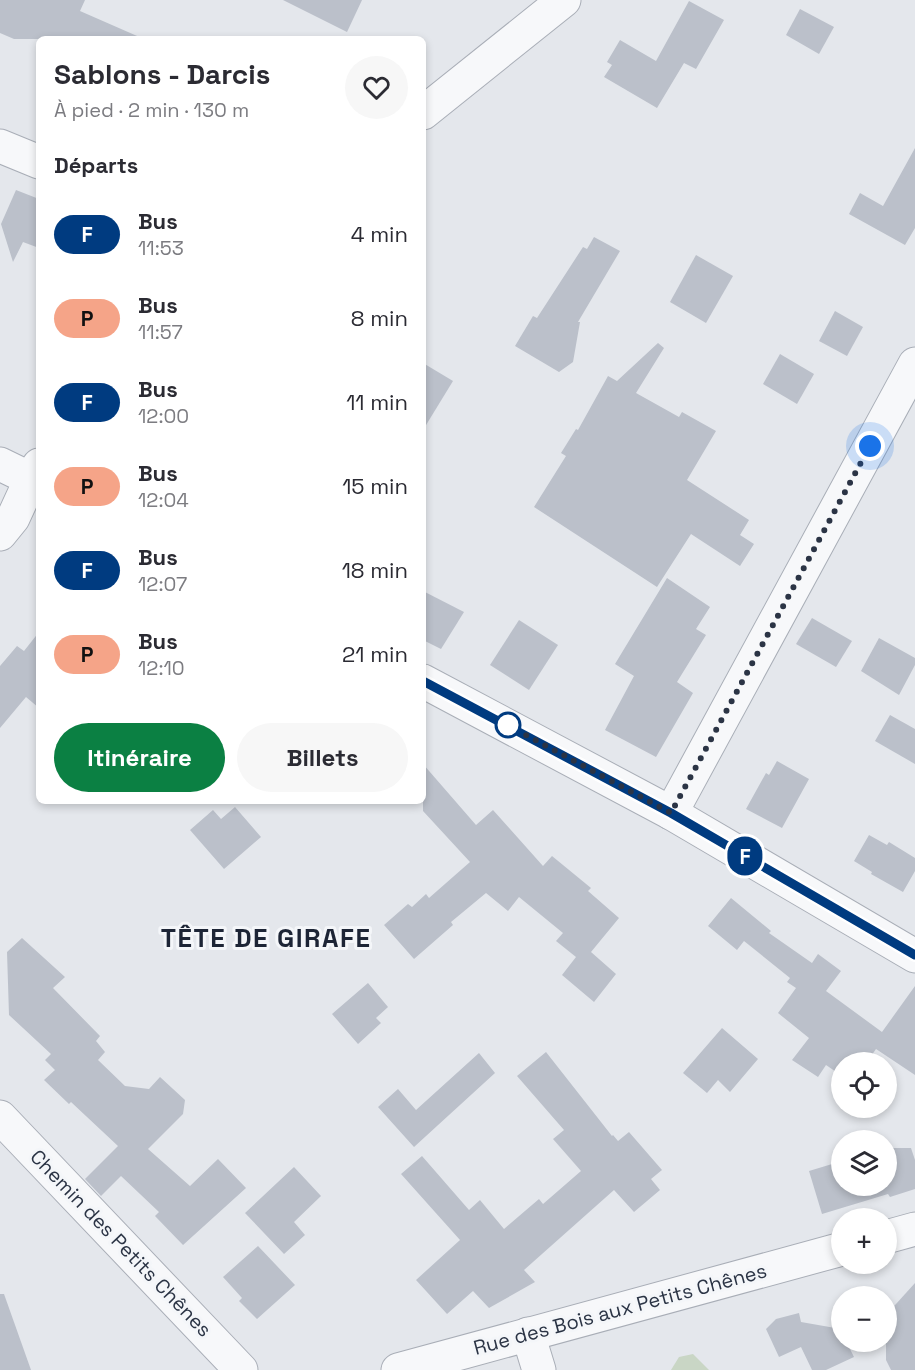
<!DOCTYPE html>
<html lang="fr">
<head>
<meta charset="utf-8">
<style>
  :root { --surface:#fff; --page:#f7f7f7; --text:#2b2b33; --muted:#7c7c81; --accent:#0b8043 }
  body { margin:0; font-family:"Space Grotesk",sans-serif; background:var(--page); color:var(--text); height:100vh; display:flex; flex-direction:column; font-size:22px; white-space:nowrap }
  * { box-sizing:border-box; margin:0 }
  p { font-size:20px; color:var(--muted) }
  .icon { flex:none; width:33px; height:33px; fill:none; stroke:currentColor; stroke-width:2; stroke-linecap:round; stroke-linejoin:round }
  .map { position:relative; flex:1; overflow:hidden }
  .drawer { position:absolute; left:36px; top:36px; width:390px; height:768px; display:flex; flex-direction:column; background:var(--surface); border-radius:9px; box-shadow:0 3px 9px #0003 }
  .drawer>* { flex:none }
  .badge { padding:0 12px; border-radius:20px; font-size:21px; line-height:39px }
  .buttons { position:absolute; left:831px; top:1052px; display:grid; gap:12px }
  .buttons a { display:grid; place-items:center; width:66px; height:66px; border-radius:50%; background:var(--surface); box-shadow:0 3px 9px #0003; font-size:30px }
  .you { position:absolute; width:30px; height:30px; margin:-15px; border:4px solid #fff; border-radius:50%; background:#1a73e8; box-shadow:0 0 0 9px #1a73e833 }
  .map>.badge { position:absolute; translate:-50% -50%; box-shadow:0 0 0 3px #fff }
  h2 { padding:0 18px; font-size:22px; line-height:54px }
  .round { display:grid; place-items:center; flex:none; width:63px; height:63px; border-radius:32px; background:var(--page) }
  .summary { display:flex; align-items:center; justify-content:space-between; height:102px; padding:0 18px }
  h1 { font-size:28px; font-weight:600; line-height:45px }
  .primary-button { display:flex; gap:12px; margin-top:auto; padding:12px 18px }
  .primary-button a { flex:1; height:69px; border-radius:36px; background:var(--accent); color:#fff; font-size:24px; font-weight:600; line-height:69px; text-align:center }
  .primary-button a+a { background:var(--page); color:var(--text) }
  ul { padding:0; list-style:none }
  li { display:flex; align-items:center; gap:18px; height:84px; padding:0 18px }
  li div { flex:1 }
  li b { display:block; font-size:22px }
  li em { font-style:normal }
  li .badge { min-width:66px; font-weight:700; text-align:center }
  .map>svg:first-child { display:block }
  .green { fill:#c9d6c5 }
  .building { fill:#bbc0ca }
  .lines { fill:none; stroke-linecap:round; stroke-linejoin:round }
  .minor-casing { stroke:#a9aeb7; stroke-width:35 }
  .minor { stroke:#f7f8fa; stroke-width:33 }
  .line-casing { stroke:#fff; stroke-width:14 }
  .line { stroke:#003b80; stroke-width:9 }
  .walk { stroke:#2b3445; stroke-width:6; stroke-dasharray:0 10.8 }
  .stop-dot { fill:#fff; stroke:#003b80; stroke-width:3 }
  .labels { text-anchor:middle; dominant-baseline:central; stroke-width:6; stroke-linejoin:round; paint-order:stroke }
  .street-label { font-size:20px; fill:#2b3445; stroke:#f4f6f9 }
  .district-label { font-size:26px; font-weight:bold; letter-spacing:1.5px; fill:#1d2536; stroke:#f4f6f9 }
</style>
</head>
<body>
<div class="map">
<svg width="915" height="1370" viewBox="0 0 915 1370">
  <rect width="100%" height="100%" fill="#e4e7ec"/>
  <!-- green -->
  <polygon class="green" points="693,1354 709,1370 671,1370 679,1357"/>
  <!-- building -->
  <g class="building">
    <polygon points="0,0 85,0 80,11 144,39 14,39 0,33"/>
    <polygon points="283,0 362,0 347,32"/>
    <polygon points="689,1 724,20 696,69 684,63 657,108 604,77 612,65 607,62 620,40 656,61"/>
    <polygon points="800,9 834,27 819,54 786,35"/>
    <polygon points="915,148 915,228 905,245 849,214 860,193 883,206"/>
    <polygon points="16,190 39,199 39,248 23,242 13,262 1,224"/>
    <polygon points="594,237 620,251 578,322 580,322 573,362 559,372 515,346 533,316 537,318 583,247 587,249"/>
    <polygon points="696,255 733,276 706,323 670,302"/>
    <polygon points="835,311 863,327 847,356 819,341"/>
    <polygon points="658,343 664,348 636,393 679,417 682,412 716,431 687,480 749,520 740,535 754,544 740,566 691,534 657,587 534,507 566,456 561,453 576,429 578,430 608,376 617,381"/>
    <polygon points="780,354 814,374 797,404 763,384"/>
    <polygon points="423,363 453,381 423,430"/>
    <polygon points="667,578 710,607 696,629 706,635 677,682 693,693 656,757 605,730 634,676 615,664"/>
    <polygon points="423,591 464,612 441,649 423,640"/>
    <polygon points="812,618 852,641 836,667 796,644"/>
    <polygon points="519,620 558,645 529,690 490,665"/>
    <polygon points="39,632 39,708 26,697 0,728 0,666 17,646 24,651"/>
    <polygon points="879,638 915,658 915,665 899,695 861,671"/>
    <polygon points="890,715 915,729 915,764 875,741"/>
    <polygon points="777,761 809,779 782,828 746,809 766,773 769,775"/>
    <polygon points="423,764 476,825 493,810 543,866 552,856 591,888 588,891 619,918 591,952 616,974 594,1002 562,975 576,957 556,941 563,933 519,897 508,911 486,893 451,922 453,925 414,959 384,925 408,904 412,907 426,894 429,898 470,862 423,811"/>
    <polygon points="235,807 261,837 224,869 190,830 213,810 221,819"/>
    <polygon points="869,835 887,845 889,842 915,858 915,871 903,892 871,874 872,872 854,861"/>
    <polygon points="731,898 771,931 769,933 812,963 818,954 841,971 826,991 882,1032 915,986 915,1075 876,1049 867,1062 842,1062 842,1076 826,1065 818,1077 792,1060 809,1038 778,1013 796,988 787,982 790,978 744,941 737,950 708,926"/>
    <polygon points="22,938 65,977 53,988 100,1036 96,1041 105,1052 98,1060 125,1086 149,1089 160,1077 185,1100 183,1114 148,1149 190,1186 218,1159 246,1188 183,1245 155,1216 159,1212 121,1176 101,1196 85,1179 118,1146 71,1102 69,1104 44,1080 55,1070 45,1060 51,1054 9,1015 7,952"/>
    <polygon points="368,983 388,1007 376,1018 381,1023 358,1044 332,1014"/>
    <polygon points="722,1028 758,1059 730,1092 718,1080 707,1093 683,1073"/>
    <polygon points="546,1052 612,1136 613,1135 618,1141 629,1132 662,1170 651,1179 660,1190 634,1212 614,1190 524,1270 535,1282 489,1308 473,1291 447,1314 416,1280 460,1240 401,1174 422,1156 469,1210 480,1200 504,1229 539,1199 543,1204 581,1171 553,1139 564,1130 517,1076"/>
    <polygon points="479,1053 495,1073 414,1147 378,1107 398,1089 416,1110"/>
    <polygon points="886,1148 911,1148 915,1160 915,1189 890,1197 888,1194 822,1214 809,1171 842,1161 842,1185 886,1185"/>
    <polygon points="294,1167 321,1196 294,1222 305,1235 284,1254 245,1213"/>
    <polygon points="258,1246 295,1285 257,1319 239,1301 242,1298 223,1277"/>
    <polygon points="915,1283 915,1370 891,1370 886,1360 886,1315"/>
    <polygon points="0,1294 4,1294 31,1370 0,1370"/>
    <polygon points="799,1313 801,1322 841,1329 842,1341 846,1341 854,1357 826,1370 812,1370 801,1347 779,1357 766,1329 776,1319"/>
  </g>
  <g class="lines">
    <!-- minor casing -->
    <g class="minor-casing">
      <g id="minor">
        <polyline points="423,113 564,0"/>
        <polyline points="0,146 39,162"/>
        <polyline points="0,464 39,483"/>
        <polyline points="0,534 13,518 31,479 39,465"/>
        <polyline points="423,681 671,813 915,956"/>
        <polyline points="671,813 915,364"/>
        <polyline points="0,1117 241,1370"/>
        <polyline points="886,1237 915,1229"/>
        <polyline points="528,1334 539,1370"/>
        <polyline points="398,1370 842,1249"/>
      </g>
    </g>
    <!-- minor -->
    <use href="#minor" class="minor"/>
  </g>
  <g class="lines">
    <!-- line casing -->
    <g class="line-casing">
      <polyline id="line" points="423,681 671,813 915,955"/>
    </g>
    <!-- line -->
    <use href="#line" class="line"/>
    <!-- walk -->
    <polyline class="walk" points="508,725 498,720 671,813 870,446"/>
  </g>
  <!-- markers -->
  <circle class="stop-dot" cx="508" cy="725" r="12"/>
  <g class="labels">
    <!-- street labels -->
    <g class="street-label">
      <text transform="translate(121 1243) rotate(46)">Chemin des Petits Chênes</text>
      <text transform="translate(620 1309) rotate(-15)">Rue des Bois aux Petits Chênes</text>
    </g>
    <!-- district labels -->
    <g class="district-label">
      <text x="266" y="938">TÊTE DE GIRAFE</text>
    </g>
  </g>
</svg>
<div class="buttons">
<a><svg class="icon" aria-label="locate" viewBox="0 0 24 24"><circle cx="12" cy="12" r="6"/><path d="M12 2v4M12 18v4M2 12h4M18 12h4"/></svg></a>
<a><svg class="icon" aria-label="layers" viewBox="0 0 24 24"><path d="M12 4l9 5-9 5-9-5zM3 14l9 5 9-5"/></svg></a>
<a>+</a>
<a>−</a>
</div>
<div class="you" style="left:870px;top:446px"></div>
<b class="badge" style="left:745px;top:856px;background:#003b80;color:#fff">F</b>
<section class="drawer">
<div class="summary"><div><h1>Sablons - Darcis</h1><p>À pied · 2 min · 130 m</p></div><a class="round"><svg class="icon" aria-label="heart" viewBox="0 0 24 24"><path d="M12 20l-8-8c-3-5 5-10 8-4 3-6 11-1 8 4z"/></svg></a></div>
<h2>Départs</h2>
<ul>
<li><span class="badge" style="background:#003b80;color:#fff">F</span><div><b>Bus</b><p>11:53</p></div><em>4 min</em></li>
<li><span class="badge" style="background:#f5a488;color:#111">P</span><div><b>Bus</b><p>11:57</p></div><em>8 min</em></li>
<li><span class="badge" style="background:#003b80;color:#fff">F</span><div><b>Bus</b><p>12:00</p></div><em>11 min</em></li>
<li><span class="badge" style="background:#f5a488;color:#111">P</span><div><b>Bus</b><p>12:04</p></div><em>15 min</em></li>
<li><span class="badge" style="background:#003b80;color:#fff">F</span><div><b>Bus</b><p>12:07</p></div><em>18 min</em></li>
<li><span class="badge" style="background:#f5a488;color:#111">P</span><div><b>Bus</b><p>12:10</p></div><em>21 min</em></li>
</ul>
<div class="primary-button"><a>Itinéraire</a><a>Billets</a></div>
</section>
</div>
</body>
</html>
